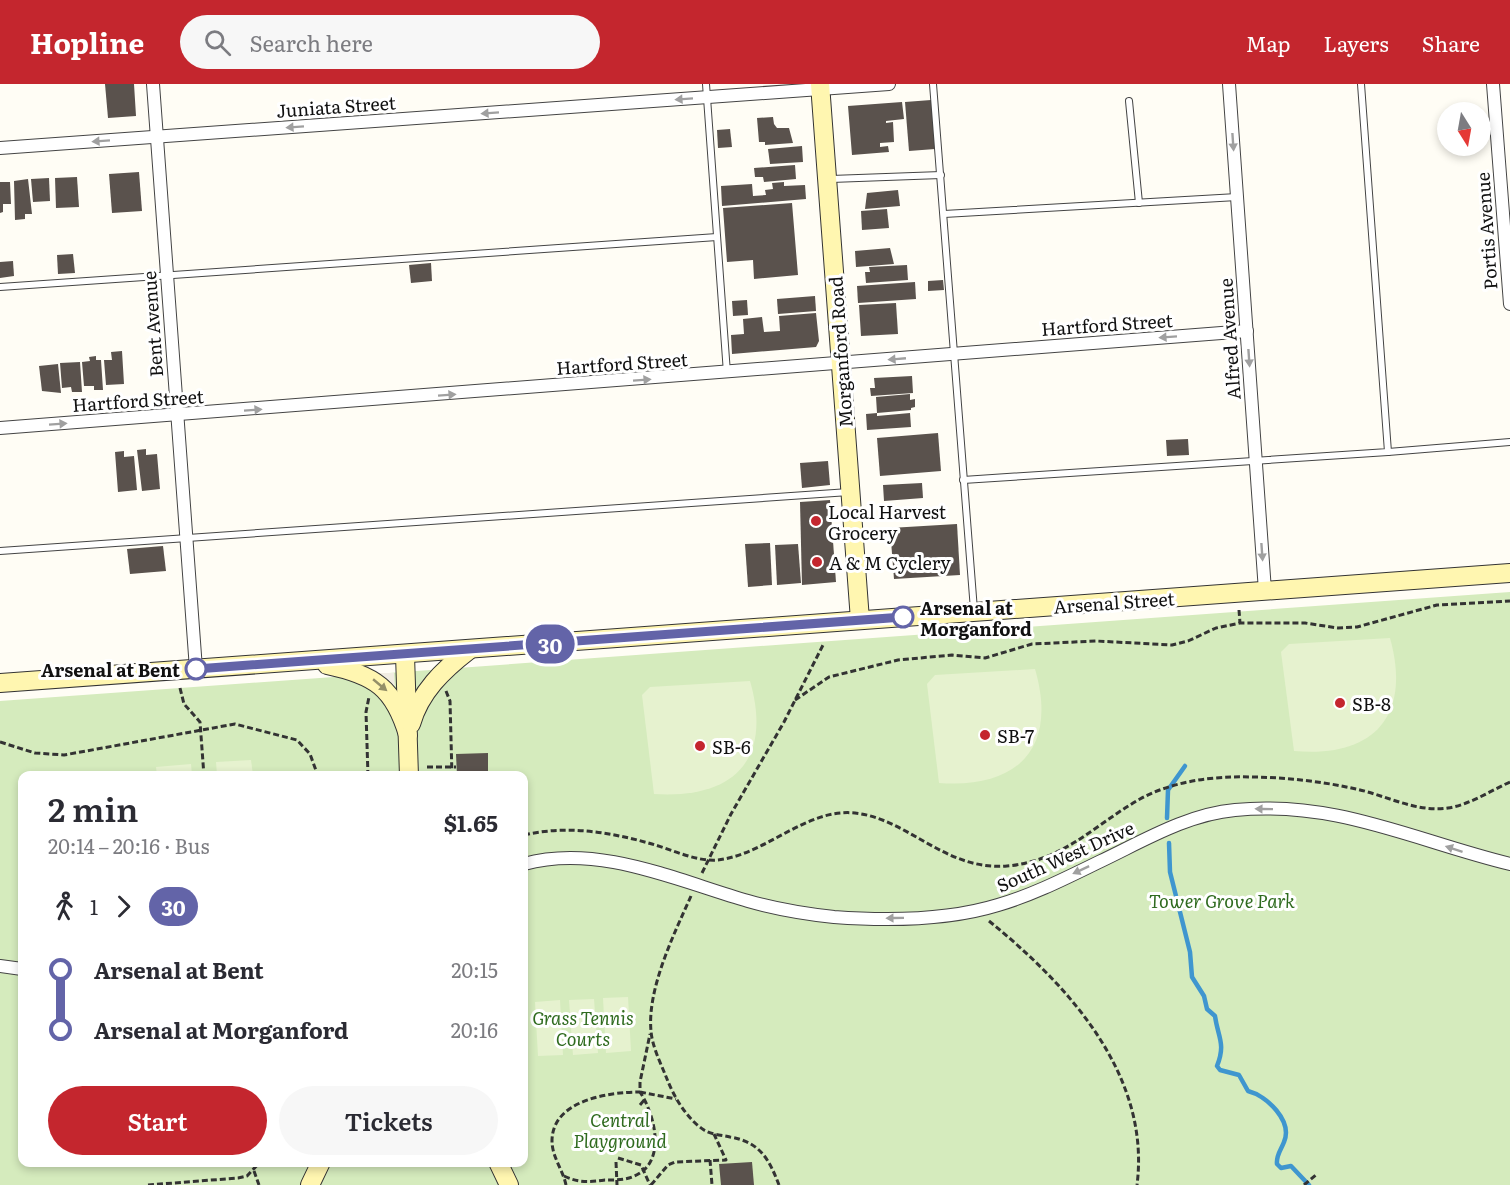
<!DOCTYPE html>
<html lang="en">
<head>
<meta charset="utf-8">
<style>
  :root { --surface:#fff; --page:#f7f7f7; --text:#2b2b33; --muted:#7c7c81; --accent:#c4262e }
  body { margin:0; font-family:Literata,serif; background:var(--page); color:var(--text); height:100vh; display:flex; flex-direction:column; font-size:22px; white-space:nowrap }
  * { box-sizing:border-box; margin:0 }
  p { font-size:20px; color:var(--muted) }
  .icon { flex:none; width:33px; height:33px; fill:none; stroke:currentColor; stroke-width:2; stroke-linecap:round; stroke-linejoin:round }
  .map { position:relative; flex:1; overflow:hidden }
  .details { position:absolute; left:18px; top:687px; width:510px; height:396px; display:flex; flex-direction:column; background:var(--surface); border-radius:12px; box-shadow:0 3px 9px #0003 }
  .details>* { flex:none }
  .badge { padding:0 12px; border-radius:20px; font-size:21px; line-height:39px }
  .needle { width:39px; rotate:169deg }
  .fabs { position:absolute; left:1437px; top:18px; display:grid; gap:12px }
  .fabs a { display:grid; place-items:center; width:54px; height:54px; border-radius:50%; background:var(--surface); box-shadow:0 3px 9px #0003; font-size:30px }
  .map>.badge { position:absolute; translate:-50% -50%; box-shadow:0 0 0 3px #fff }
  .legs { display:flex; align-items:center; gap:9px; height:66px; padding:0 30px; font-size:20px }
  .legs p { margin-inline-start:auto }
  .headline { display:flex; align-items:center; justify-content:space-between; height:102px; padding:0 30px }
  h1 { font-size:33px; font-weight:600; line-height:45px }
  .button { display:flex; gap:12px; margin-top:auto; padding:12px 30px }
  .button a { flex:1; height:69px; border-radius:36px; background:var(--accent); color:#fff; font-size:24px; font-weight:600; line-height:69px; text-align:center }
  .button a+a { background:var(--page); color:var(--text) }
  ul { padding:0 30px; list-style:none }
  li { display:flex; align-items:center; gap:21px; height:60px; font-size:22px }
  li i { display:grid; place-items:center; width:9px; height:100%; margin:0 8px; background:currentColor }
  li i::after { content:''; width:15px; height:15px; margin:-8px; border:4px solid; border-radius:50%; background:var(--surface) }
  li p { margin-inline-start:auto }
  li:first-child i { background:linear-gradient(#0000 50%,currentColor 0) }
  li:last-child i { background:linear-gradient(currentColor 50%,#0000 0) }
  header { display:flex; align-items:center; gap:36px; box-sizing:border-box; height:84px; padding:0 30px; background:var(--accent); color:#fff }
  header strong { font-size:28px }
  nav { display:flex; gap:33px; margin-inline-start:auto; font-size:21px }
  .search { width:420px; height:54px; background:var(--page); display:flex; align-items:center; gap:15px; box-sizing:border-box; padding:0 21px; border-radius:33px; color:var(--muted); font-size:22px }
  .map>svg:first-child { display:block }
  .green { fill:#d5ebbd; fill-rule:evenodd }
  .pitch { fill:#e6f2cf }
  .plaza { fill:#f1ede2 }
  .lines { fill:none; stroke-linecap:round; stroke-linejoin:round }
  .stream { stroke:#3f96cf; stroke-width:4.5 }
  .building { fill:#5a524d }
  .lane-casing { stroke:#444; stroke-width:8 }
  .street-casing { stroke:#444; stroke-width:14 }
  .secondary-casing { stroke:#333; stroke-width:20 }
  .path { stroke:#333; stroke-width:3; stroke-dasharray:6 3; stroke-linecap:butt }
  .lane { stroke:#fff; stroke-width:6 }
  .street { stroke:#fff; stroke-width:12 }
  .secondary { stroke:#fff6b0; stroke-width:18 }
  .oneway { fill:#a0a0a0 }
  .oneway2 { fill:#948f68 }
  .line-1-casing { stroke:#fff; stroke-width:14 }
  .line-1 { stroke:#6364a8; stroke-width:9 }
  .poi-dot { fill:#c4262e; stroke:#fff; stroke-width:2 }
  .stop-1-dot { fill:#fff; stroke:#6364a8; stroke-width:3 }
  .labels { text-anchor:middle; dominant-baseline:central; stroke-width:6; stroke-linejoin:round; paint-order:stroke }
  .street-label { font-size:18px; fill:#111; stroke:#fff }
  .poi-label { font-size:18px; fill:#111; stroke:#fff; text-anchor:start }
  .stop-label { font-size:18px; font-weight:bold; fill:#111; stroke:#fff; text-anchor:start }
  .park-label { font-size:18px; font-style:italic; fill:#2f6b1f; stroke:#fff }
</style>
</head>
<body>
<header>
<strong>Hopline</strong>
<div class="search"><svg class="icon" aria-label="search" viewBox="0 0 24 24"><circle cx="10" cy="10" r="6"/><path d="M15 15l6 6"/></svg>Search here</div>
<nav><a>Map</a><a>Layers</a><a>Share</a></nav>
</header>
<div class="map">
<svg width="1510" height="1101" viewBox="0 0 1510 1101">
  <rect width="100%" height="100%" fill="#fffdf5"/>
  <!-- green -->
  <path class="green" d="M1510,508v593h-1510v-484zM22,692h502v386h-502z"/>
  <!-- pitch -->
  <g class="pitch">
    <path d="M1390,554c22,79 -17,120 -96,113l-13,-99 8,-8z"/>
    <path d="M1035,585c23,79 -17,120 -96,114l-12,-99 8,-9z"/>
    <path d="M750,597c23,80 -17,118 -96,113l-12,-99 8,-8z"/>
    <polygon points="251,676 253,691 217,691 216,678"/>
    <polygon points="191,680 192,691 157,691 156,683"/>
    <polygon points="628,913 631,967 606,969 603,914"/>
    <polygon points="594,915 598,969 573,971 569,916"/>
    <polygon points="560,916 563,971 538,972 535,918"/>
  </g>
  <!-- plaza -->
  <polygon class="plaza" points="379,589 394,589 395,605 377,590"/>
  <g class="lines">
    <!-- stream -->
    <g class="stream">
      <polyline points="1167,734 1168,706 1185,682"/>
      <path d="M1169,759l1,29 20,80 2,25 12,19 3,13 8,7c3,22 11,27 2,50l3,4 19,5 9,16c19,5 45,30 36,51 -3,8 -8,13 -7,22l4,4 10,-2 18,19"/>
    </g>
  </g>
  <!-- building -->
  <g class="building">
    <polygon points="105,0 134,0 136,32 108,34"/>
    <polygon points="931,16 935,65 909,67 905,18"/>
    <polygon points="902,18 904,35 886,37 886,39 893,38 894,58 880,59 880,63 888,62 889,68 852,71 848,22"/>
    <polygon points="773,33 774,40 777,44 789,44 793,59 765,61 765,58 759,58 757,34"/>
    <polygon points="730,45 732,63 718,64 717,46"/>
    <polygon points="802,62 803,78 770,80 768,65"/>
    <polygon points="795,81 796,95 764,98 763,93 755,93 754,84"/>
    <polygon points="139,88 142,127 112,129 109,90"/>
    <polygon points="77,93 79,123 56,124 55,94"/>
    <polygon points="49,94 50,117 33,118 31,95"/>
    <polygon points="28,95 32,130 25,130 25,135 15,136 14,97"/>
    <polygon points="0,98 10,98 11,120 3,120 3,128 0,129"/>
    <polygon points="784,98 784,102 805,101 806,115 722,122 721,102 752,100 753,112 766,111 765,106 773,105 772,99"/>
    <polygon points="898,106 900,122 865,125 867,109"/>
    <polygon points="792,119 798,191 754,195 753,176 727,178 723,124"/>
    <polygon points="887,125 889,144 862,146 861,127"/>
    <polygon points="890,164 894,180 856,183 855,167"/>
    <polygon points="73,170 75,189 58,190 57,171"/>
    <polygon points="13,177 14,192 0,194 0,178"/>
    <polygon points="431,179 432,197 411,199 409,181"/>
    <polygon points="907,181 908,196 866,199 865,188 870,188 869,183"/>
    <polygon points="943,196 944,206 928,207 928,197"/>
    <polygon points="915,198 916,215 858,219 857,202"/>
    <polygon points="815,212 816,227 778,230 777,215"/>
    <polygon points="747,216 748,231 733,232 732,217"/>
    <polygon points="896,219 898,250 861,252 859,221"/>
    <polygon points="816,229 819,257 816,263 732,270 731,251 744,250 743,235 762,233 764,248 780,247 779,232"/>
    <polygon points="122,267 124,300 106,301 104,276 112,276 111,268"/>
    <polygon points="96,272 96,276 101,276 103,306 94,306 94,302 84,302 82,278 90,277 89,273"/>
    <polygon points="80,278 82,308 72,308 71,303 62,304 60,279"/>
    <polygon points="58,280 61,309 42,307 39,282"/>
    <polygon points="912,292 913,309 871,312 870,304 875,304 874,294"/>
    <polygon points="910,310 910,316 915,315 915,323 911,324 911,326 877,329 876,313"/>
    <polygon points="877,329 877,332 910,329 911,343 867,346 866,330"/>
    <polygon points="938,349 941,387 880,392 877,354"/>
    <polygon points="1188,355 1189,371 1167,372 1166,356"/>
    <polygon points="146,365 146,371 157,370 160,405 142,407 137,366"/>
    <polygon points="124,367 124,373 134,372 137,406 118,408 115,368"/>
    <polygon points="828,377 830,401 802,404 800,379"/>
    <polygon points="922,399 923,414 884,417 883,401"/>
    <polygon points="830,416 836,498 802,501 800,418"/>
    <polygon points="957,440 960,491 894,495 890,444"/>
    <polygon points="770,459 772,501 748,503 745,460"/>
    <polygon points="798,460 801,499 777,501 775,461"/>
    <polygon points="163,462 166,487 130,490 127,465"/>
    <polygon points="488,669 488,692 457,692 456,670"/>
    <polygon points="752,1078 754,1101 721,1101 719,1080"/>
  </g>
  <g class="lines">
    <!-- lane casing -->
    <g class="lane-casing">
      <g id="lane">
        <polyline points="706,0 727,289"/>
        <polyline points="933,0 974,526"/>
        <polyline points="1129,17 1139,119"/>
        <polyline points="831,95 941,91"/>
        <polyline points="944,130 1237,113"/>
        <polyline points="0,203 717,153"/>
        <polyline points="1388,368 1510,358"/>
        <polyline points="963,396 1388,368 1361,0"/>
        <polyline points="0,467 849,408"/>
      </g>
    </g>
    <!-- street casing -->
    <g class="street-casing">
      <g id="street">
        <polyline points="153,0 196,585"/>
        <polyline points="1229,0 1265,507"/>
        <polyline points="1493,0 1510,220"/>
        <polyline points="0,64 889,0"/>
        <polyline points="0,344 1247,247"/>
        <path d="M524,780c74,-21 154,17 224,37 28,8 58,13 86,16 54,4 112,4 164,-12 35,-10 70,-28 103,-44 42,-20 87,-47 134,-51 102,-10 180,31 275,54"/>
        <polyline points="0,882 22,885"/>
      </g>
    </g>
    <!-- secondary casing -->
    <g class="secondary-casing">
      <g id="secondary">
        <polyline points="820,0 860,536"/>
        <polyline points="405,571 409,692"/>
        <path d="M327,581c48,10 67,23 81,70"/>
        <polyline points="0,599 1510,489"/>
        <path d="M411,640c9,-32 32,-54 58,-74"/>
        <polyline points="498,1078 509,1101"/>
        <polyline points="310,1101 321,1078"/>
      </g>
    </g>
    <!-- path -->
    <g class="path">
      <polyline points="1239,526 1240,539"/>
      <polyline points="180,604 184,620 200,638 204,692"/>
      <polyline points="446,607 450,617 452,692"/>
      <polyline points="795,616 829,593 898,576 952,571 985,574 1032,560 1096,557 1172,561 1188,557 1216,544 1240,539 1305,539 1338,544 1357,543 1437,521 1510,517"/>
      <polyline points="0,658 35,669 64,671 235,640 297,656 310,670 318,692"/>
      <polyline points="427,683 456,683"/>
      <polyline points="368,692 366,628 369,613"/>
      <path d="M524,751c43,-10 86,-3 128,9 21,6 45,18 66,16 49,-6 88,-52 137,-47 54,6 90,58 152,53 57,-5 87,-41 133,-67 27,-15 61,-21 91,-22 41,-1 85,3 125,12 29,6 61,24 92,19 21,-3 42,-17 62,-26"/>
      <polyline points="702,789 731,730 784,638 823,561"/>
      <path d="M691,812c-17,38 -44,93 -40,135 1,15 10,33 16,48 7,18 20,40 37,51 8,5 18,5 26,7 30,5 39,22 49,48"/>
      <path d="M989,837c79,64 162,154 148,264"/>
      <polyline points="640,1008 676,1015"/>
      <polyline points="640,1021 645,1015"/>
      <polyline points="618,1074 641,1081 650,1101"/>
      <polyline points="710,1076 712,1101"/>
      <polyline points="616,1078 617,1101"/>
      <polyline points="254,1087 259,1101"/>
      <path d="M564,1092c14,7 26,6 41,4 9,0 19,0 27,-3 36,-13 23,-62 8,-85"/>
      <polyline points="148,1101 238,1094 247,1092 260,1078"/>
      <path d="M566,1101c-3,-15 -14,-28 -14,-44 0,-41 57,-49 88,-49v-10l10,-48"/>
      <polyline points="651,1101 668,1081 675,1078 726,1076 714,1050"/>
      <polyline points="1304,1101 1317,1090"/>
    </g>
    <!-- lane -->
    <use href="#lane" class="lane"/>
    <!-- street -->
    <use href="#street" class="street"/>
    <!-- secondary -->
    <use href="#secondary" class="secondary"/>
  </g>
  <!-- one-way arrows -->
  <defs><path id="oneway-solid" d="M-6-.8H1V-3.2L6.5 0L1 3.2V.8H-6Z" transform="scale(1.5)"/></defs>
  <g class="oneway">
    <use href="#oneway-solid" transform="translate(684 15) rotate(176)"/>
    <use href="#oneway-solid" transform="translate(490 29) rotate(176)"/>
    <use href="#oneway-solid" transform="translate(295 43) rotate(176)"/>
    <use href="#oneway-solid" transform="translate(101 57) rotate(176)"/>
    <use href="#oneway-solid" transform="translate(1233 58) rotate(86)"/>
    <use href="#oneway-solid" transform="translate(1168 253) rotate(176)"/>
    <use href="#oneway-solid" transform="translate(1249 274) rotate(86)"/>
    <use href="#oneway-solid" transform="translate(897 275) rotate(175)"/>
    <use href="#oneway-solid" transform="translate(642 296) rotate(-4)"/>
    <use href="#oneway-solid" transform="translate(447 311) rotate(-4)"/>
    <use href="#oneway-solid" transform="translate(253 326) rotate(-4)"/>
    <use href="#oneway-solid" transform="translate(58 340) rotate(-4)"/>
    <use href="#oneway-solid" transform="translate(1262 468) rotate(86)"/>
    <use href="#oneway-solid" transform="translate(1264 725) rotate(-179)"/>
    <use href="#oneway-solid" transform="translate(1454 765) rotate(-162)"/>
    <use href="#oneway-solid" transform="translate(1081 786) rotate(155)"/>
    <use href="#oneway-solid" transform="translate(895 834) rotate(179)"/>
  </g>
  <use class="oneway2" href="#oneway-solid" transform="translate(380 601) rotate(40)"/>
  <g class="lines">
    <!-- line-1 casing -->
    <g class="line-1-casing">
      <polyline id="line-1" points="196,585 903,533"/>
    </g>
    <!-- line-1 -->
    <use href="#line-1" class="line-1"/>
  </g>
  <!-- markers -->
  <g class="poi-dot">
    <circle cx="816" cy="437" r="6"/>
    <circle cx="817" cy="478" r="6"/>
    <circle cx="1340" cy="619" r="6"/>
    <circle cx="985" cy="651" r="6"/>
    <circle cx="700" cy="662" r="6"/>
  </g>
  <g class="stop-1-dot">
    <circle cx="903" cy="533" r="10"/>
    <circle cx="196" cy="585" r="10"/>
  </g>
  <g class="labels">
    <!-- street labels -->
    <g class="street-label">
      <text transform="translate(336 22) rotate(-4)">Juniata Street</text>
      <text transform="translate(1486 147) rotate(-94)">Portis Avenue</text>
      <text transform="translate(152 240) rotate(-94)">Bent Avenue</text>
      <text transform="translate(1107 240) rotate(-4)">Hartford Street</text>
      <text transform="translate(1229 255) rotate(-94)">Alfred Avenue</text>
      <text transform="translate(840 268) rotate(-94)">Morganford Road</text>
      <text transform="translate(622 279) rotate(-4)">Hartford Street</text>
      <text transform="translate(138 316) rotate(-4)">Hartford Street</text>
      <text transform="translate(1114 518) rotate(-4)">Arsenal Street</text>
      <text transform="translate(1065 772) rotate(-24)">South West Drive</text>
    </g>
    <!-- poi labels -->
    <g class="poi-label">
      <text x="828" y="427">Local Harvest<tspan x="828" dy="21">Grocery</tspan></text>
      <text x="829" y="478">A &amp; M Cyclery</text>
      <text x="1352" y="619">SB-8</text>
      <text x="997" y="651">SB-7</text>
      <text x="712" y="662">SB-6</text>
    </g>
    <!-- stop labels -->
    <g class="stop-label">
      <text x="920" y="523">Arsenal at<tspan x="920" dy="21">Morganford</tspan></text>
      <text x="180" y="585" text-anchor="end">Arsenal at Bent</text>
    </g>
    <!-- park labels -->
    <g class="park-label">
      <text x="1222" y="816">Tower Grove Park</text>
      <text x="583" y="933">Grass Tennis<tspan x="583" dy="21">Courts</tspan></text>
      <text x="620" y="1035">Central<tspan x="620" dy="21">Playground</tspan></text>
    </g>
  </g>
</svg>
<div class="fabs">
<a><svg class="needle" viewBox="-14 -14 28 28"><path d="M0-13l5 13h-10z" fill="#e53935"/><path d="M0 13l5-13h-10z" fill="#7c7c81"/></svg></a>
</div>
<b class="badge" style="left:550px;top:560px;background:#6364a8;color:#fff">30</b>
<section class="details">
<div class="headline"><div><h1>2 min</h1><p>20:14 – 20:16 · Bus</p></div><b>$1.65</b></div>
<div class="legs"><svg class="icon" aria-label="walk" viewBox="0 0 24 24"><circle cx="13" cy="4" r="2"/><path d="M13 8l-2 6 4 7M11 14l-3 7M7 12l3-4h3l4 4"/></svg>1<svg class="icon" aria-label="forward" viewBox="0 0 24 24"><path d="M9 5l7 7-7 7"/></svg><b class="badge" style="background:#6364a8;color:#fff">30</b></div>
<ul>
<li><i style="color:#6364a8"></i><b>Arsenal at Bent</b><p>20:15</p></li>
<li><i style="color:#6364a8"></i><b>Arsenal at Morganford</b><p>20:16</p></li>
</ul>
<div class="button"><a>Start</a><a>Tickets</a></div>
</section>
</div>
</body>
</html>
